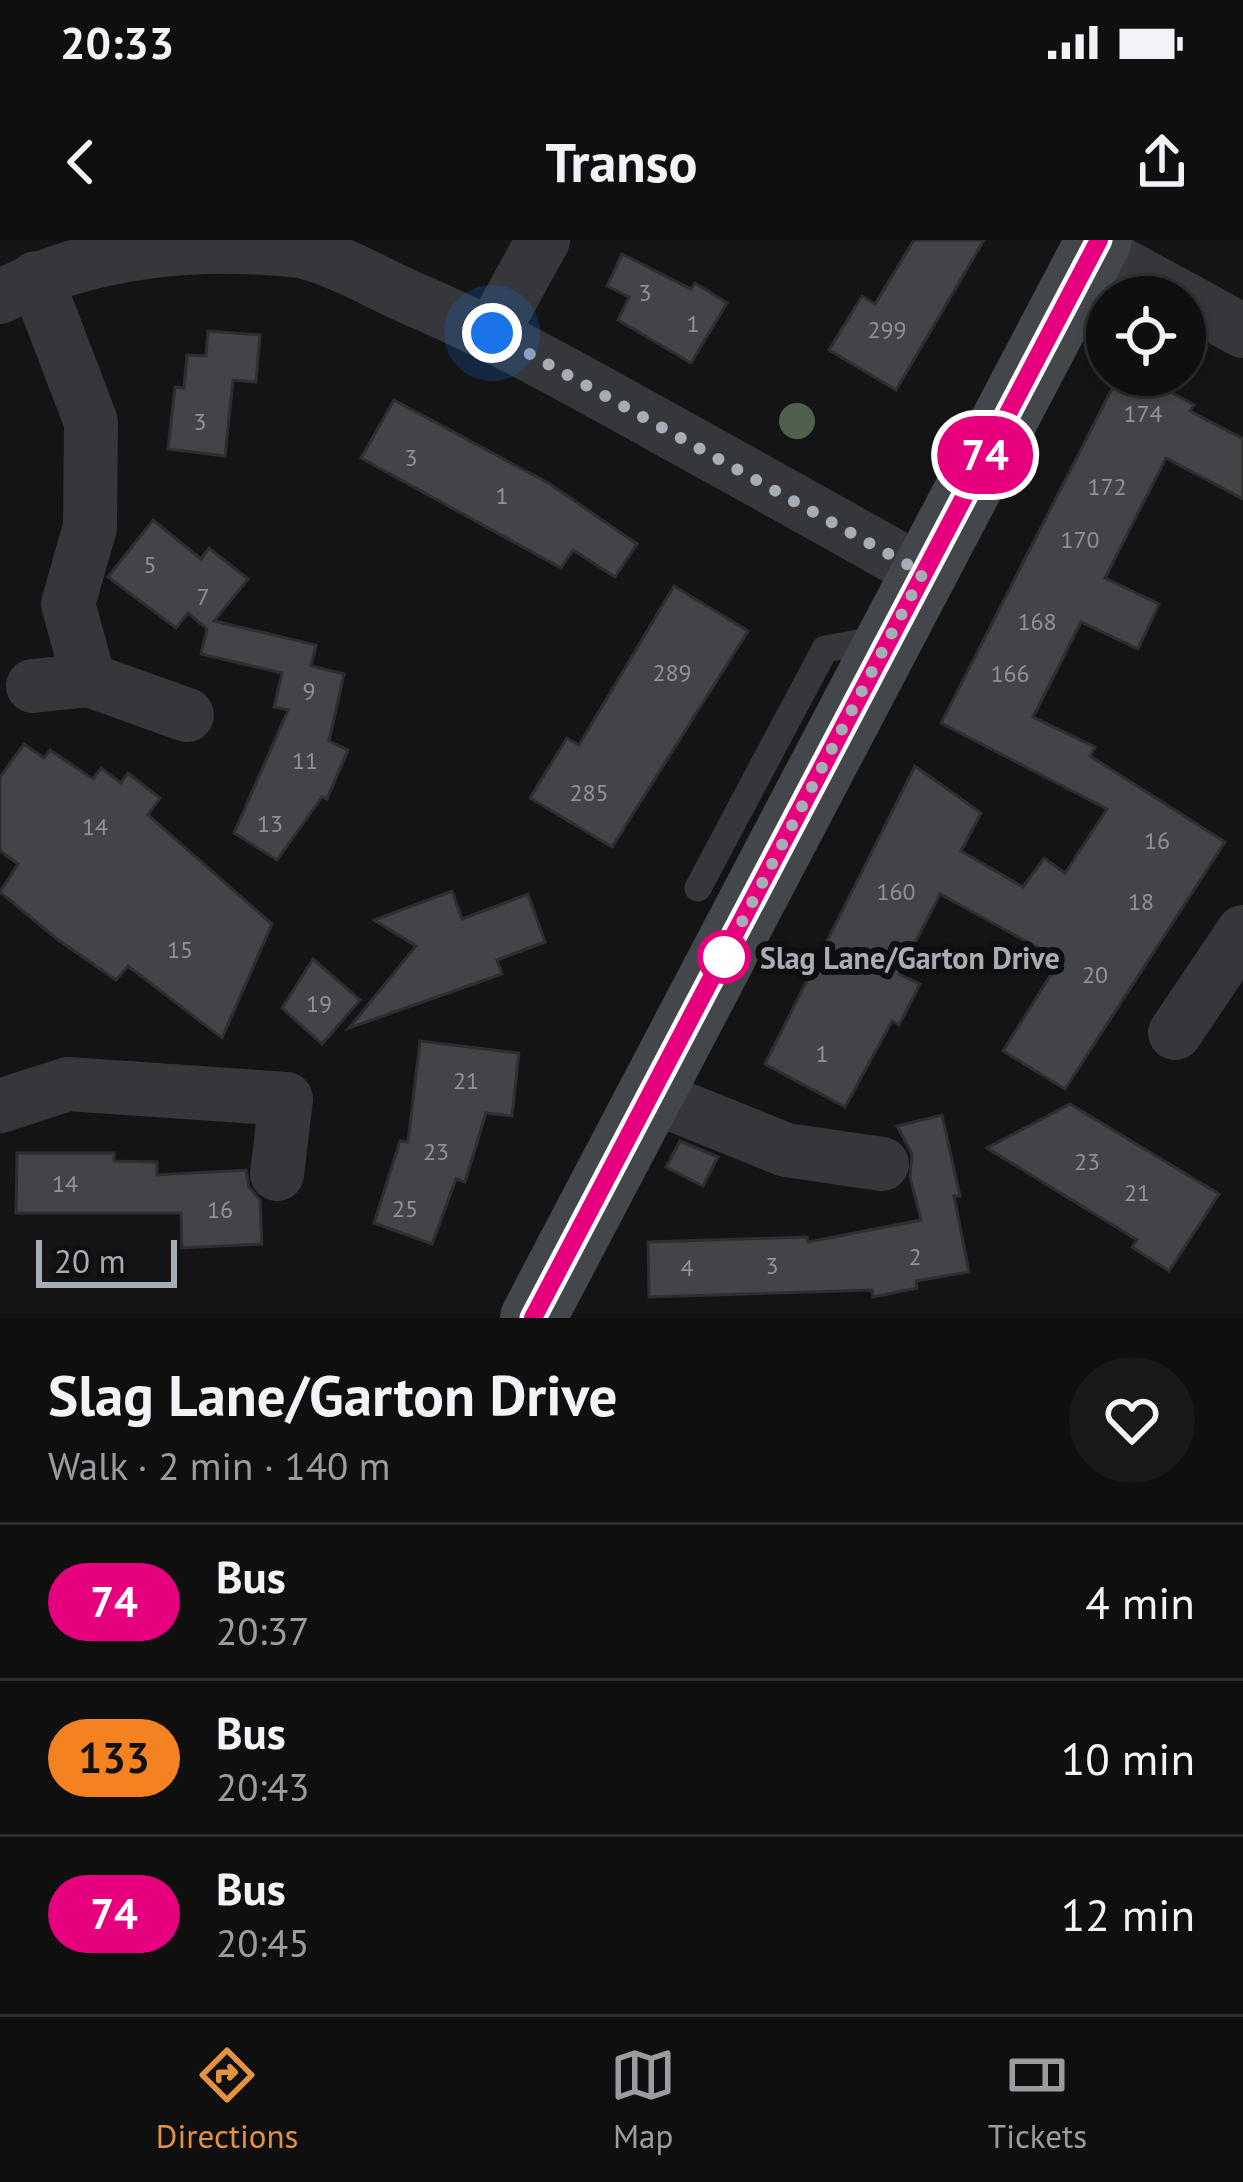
<!DOCTYPE html>
<html lang="en">
<head>
<meta charset="utf-8">
<style>
  :root { --surface:#0f0f10; --page:#181819; --text:#f1f3f6; --muted:#9b9c9f; --line:#2f2f30; --accent:#e29240 }
  body { margin:0; font-family:"PT Sans",sans-serif; background:var(--page); color:var(--text); height:100vh; display:flex; flex-direction:column; font-size:45px; white-space:nowrap }
  * { box-sizing:border-box; margin:0 }
  p { font-size:39px; color:var(--muted) }
  .icon { flex:none; width:66px; height:66px; fill:none; stroke:currentColor; stroke-width:2; stroke-linecap:round; stroke-linejoin:round }
  .map { position:relative; height:1078px; overflow:hidden }
  .details { display:flex; flex-direction:column; background:var(--surface); flex:1 }
  .details>* { flex:none }
  .badge { padding:0 24px; border-radius:39px; font-size:42px; line-height:78px }
  .buttons { position:absolute; left:1086px; top:36px; display:grid; gap:24px }
  .buttons a { display:grid; place-items:center; width:120px; height:120px; border-radius:50%; background:var(--surface); box-shadow:0 3px 9px #0004,0 0 0 3px var(--line); font-size:60px }
  .scale { position:absolute; left:36px; bottom:30px; width:141px; box-sizing:border-box; padding-left:12px; border:6px solid #a7adb4; border-top:0; font-size:33px; line-height:42px; white-space:nowrap; color:#a7adb4; -webkit-text-stroke:9px #0f0f10; paint-order:stroke }
  .you { position:absolute; width:60px; height:60px; margin:-30px; border:9px solid #fff; border-radius:50%; background:#1a73e8; box-shadow:0 0 0 18px #1a73e833 }
  .map>.badge { position:absolute; translate:-50% -50%; box-shadow:0 0 0 6px #fff }
  .round { display:grid; place-items:center; flex:none; width:126px; height:126px; border-radius:63px; background:var(--page) }
  .summary { display:flex; align-items:center; justify-content:space-between; height:204px; padding:0 48px }
  h1 { font-size:57px; font-weight:700; line-height:90px }
  ul { padding:0; list-style:none }
  li { display:flex; align-items:center; gap:36px; height:156px; padding:0 48px; border-top:3px solid var(--line) }
  li div { flex:1 }
  li b { display:block; font-size:45px }
  li em { font-style:normal }
  li .badge { min-width:132px; font-weight:700; text-align:center }
  .status { display:flex; justify-content:space-between; align-items:center; height:84px; padding:0 60px; background:var(--surface); direction:ltr }
  .status svg { height:33px; fill:currentColor }
  header { display:flex; justify-content:space-between; align-items:center; height:156px; padding:0 48px; background:var(--surface); font-size:54px; font-weight:700 }
  .tabs { display:flex; justify-content:space-around; align-items:center; height:168px; border-top:3px solid var(--line); background:var(--surface); font-size:33px; color:var(--muted) }
  .tabs a { display:grid; justify-items:center; gap:6px }
  .tabs .selected { color:var(--accent) }
  .map>svg:first-child { display:block }
  .building { fill:#434448; stroke:#2e2e31; stroke-width:3 }
  .lines { fill:none; stroke-linecap:round; stroke-linejoin:round }
  .lane { stroke:#35373a; stroke-width:27 }
  .street { stroke:#35373a; stroke-width:54 }
  .secondary { stroke:#43464a; stroke-width:66 }
  .tree { fill:#50604f }
  .line-casing { stroke:#fff; stroke-width:27 }
  .line { stroke:#e6007e; stroke-width:18 }
  .walk { stroke:#a7adb4; stroke-width:12; stroke-dasharray:0 21.6 }
  .stop-dot { fill:#fff; stroke:#e6007e; stroke-width:6 }
  .labels { text-anchor:middle; dominant-baseline:central; stroke-width:12; stroke-linejoin:round; paint-order:stroke }
  .number-label { font-size:24px; fill:#8e9399 }
  .stop-label { font-size:30px; font-weight:bold; fill:#a7adb4; stroke:#0f0f10; text-anchor:start }
</style>
</head>
<body>
<div class="status"><b>20:33</b><svg viewBox="0 0 49 12"><path d="M0 12V9h3v3zM5 12V6h3v6zM10 12V3h3v9zM15 12V0h3v12zM26 1h20v11H26zM47 4h2v5h-2z"/></svg></div>
<header><svg class="icon" aria-label="back" viewBox="0 0 24 24"><path d="M15 5l-7 7 7 7"/></svg>Transo<svg class="icon" aria-label="share" viewBox="0 0 24 24"><path d="M12 15V3M7 8l5-5 5 5M5 13v7h14v-7"/></svg></header>
<div class="map">
<svg width="1243" height="1078" viewBox="0 0 1243 1078">
  <rect width="100%" height="100%" fill="#141415"/>
  <!-- building -->
  <g class="building">
    <polygon points="914,0 984,0 896,150 829,110 862,56 875,64"/>
    <polygon points="622,14 691,49 695,43 727,63 691,123 618,80 629,57 607,46"/>
    <polygon points="208,91 260,95 256,142 233,140 225,216 168,209 175,147 184,148 187,115 206,116"/>
    <polygon points="1119,135 1141,135 1194,165 1190,171 1243,199 1243,259 1166,218 1105,338 1159,364 1138,409 1081,382 1033,477 1095,507 1090,516 1225,602 1065,849 1003,811 1060,720 940,654 899,734 920,744 899,785 892,781 845,867 765,824 915,526 981,573 961,611 1023,647 1044,618 1065,633 1107,569 941,483"/>
    <polygon points="394,160 550,244 637,304 615,337 573,310 561,328 361,218"/>
    <polygon points="153,280 201,319 209,308 248,339 214,381 316,405 311,426 344,434 329,501 348,510 327,559 322,557 277,620 234,593 288,470 274,467 282,433 201,414 207,389 188,373 176,388 108,337"/>
    <polygon points="674,346 748,391 612,607 530,558 567,498 579,505"/>
    <polygon points="24,504 44,518 50,510 93,539 101,528 121,543 128,533 160,558 148,575 272,684 222,798 128,726 116,740 57,699 0,652 18,624 0,611 0,537"/>
    <polygon points="452,651 462,679 528,654 545,702 497,720 502,734 349,788 416,706 374,680"/>
    <polygon points="313,719 360,760 322,804 282,768"/>
    <polygon points="420,801 519,813 512,876 486,873 465,942 456,939 432,1004 374,983 400,901 408,902"/>
    <polygon points="1070,864 1219,954 1169,1031 1132,1007 1137,1000 987,908"/>
    <polygon points="942,875 960,956 954,956 969,1032 916,1041 917,1048 873,1057 872,1050 649,1057 648,1002 807,997 808,1002 921,980 910,937 912,914 897,886"/>
    <polygon points="680,901 718,917 703,946 666,927"/>
    <polygon points="17,913 114,913 114,921 157,922 157,935 246,930 249,947 260,960 262,1004 182,1008 181,973 16,973"/>
  </g>
  <g class="lines">
    <!-- lane -->
    <polyline class="lane" points="698,648 825,409 886,398"/>
    <!-- street -->
    <g class="street">
      <polyline points="1093,9 1181,57"/>
      <polyline points="36,38 91,182 90,287 68,364 89,440 187,475"/>
      <path d="M0,57c90,-48 200,-57 300,-46 40,9 80,34 118,50 84,36 162,81 242,125 88,49 176,97 263,147"/>
      <polyline points="1185,59 1243,91"/>
      <polyline points="492,93 543,0"/>
      <polyline points="33,446 89,440"/>
      <polyline points="1175,793 1243,692"/>
      <polyline points="652,856 786,910 882,924"/>
      <polyline points="0,866 68,844 286,859 277,934"/>
    </g>
    <!-- secondary -->
    <polyline class="secondary" points="533,1078 1099,0"/>
  </g>
  <!-- trees -->
  <circle class="tree" cx="797" cy="181" r="18"/>
  <g class="lines">
    <!-- line casing -->
    <g class="line-casing">
      <polyline id="line" points="533,1078 1099,0"/>
    </g>
    <!-- line -->
    <use href="#line" class="line"/>
    <!-- walk -->
    <polyline class="walk" points="492,93 923,333 717,730 724,717"/>
  </g>
  <!-- markers -->
  <circle class="stop-dot" cx="724" cy="717" r="24"/>
  <g class="labels">
    <!-- number labels -->
    <g class="number-label">
      <text x="645" y="52">3</text>
      <text x="693" y="83">1</text>
      <text x="887" y="89">299</text>
      <text x="1143" y="173">174</text>
      <text x="200" y="181">3</text>
      <text x="411" y="217">3</text>
      <text x="1107" y="246">172</text>
      <text x="502" y="255">1</text>
      <text x="1080" y="299">170</text>
      <text x="150" y="324">5</text>
      <text x="203" y="356">7</text>
      <text x="1037" y="381">168</text>
      <text x="672" y="432">289</text>
      <text x="1010" y="433">166</text>
      <text x="309" y="450">9</text>
      <text x="305" y="520">11</text>
      <text x="589" y="552">285</text>
      <text x="270" y="583">13</text>
      <text x="95" y="586">14</text>
      <text x="1157" y="600">16</text>
      <text x="896" y="651">160</text>
      <text x="1141" y="661">18</text>
      <text x="180" y="709">15</text>
      <text x="1095" y="734">20</text>
      <text x="319" y="763">19</text>
      <text x="822" y="813">1</text>
      <text x="466" y="840">21</text>
      <text x="436" y="911">23</text>
      <text x="1087" y="921">23</text>
      <text x="65" y="943">14</text>
      <text x="1137" y="952">21</text>
      <text x="405" y="968">25</text>
      <text x="220" y="969">16</text>
      <text x="915" y="1016">2</text>
      <text x="772" y="1025">3</text>
      <text x="687" y="1027">4</text>
    </g>
    <!-- stop labels -->
    <g class="stop-label">
      <text x="760" y="717">Slag Lane/Garton Drive</text>
    </g>
  </g>
</svg>
<div class="buttons">
<a><svg class="icon" aria-label="locate" viewBox="0 0 24 24"><circle cx="12" cy="12" r="6"/><path d="M12 2v4M12 18v4M2 12h4M18 12h4"/></svg></a>
</div>
<div class="scale">20 m</div>
<div class="you" style="left:492px;top:93px"></div>
<b class="badge" style="left:985px;top:215px;background:#e6007e;color:#fff">74</b>
</div>
<section class="details">
<div class="summary"><div><h1>Slag Lane/Garton Drive</h1><p>Walk · 2 min · 140 m</p></div><a class="round"><svg class="icon" aria-label="heart" viewBox="0 0 24 24"><path d="M12 20l-8-8c-3-5 5-10 8-4 3-6 11-1 8 4z"/></svg></a></div>
<ul>
<li><span class="badge" style="background:#e6007e;color:#fff">74</span><div><b>Bus</b><p>20:37</p></div><em>4 min</em></li>
<li><span class="badge" style="background:#f58220;color:#111">133</span><div><b>Bus</b><p>20:43</p></div><em>10 min</em></li>
<li><span class="badge" style="background:#e6007e;color:#fff">74</span><div><b>Bus</b><p>20:45</p></div><em>12 min</em></li>
</ul>
</section>
<nav class="tabs">
<a class="selected"><svg class="icon" aria-label="directions" viewBox="0 0 24 24"><path d="M12 3l9 9-9 9-9-9zM9 14v-3h6M13 9l2 2-2 2"/></svg>Directions</a>
<a><svg class="icon" aria-label="map" viewBox="0 0 24 24"><path d="M3 6l6-2 6 2 6-2v14l-6 2-6-2-6 2zM9 4v14M15 6v14"/></svg>Map</a>
<a><svg class="icon" aria-label="tickets" viewBox="0 0 24 24"><path d="M3 7h18v10H3zM15 7v10"/></svg>Tickets</a>
</nav>
</body>
</html>
